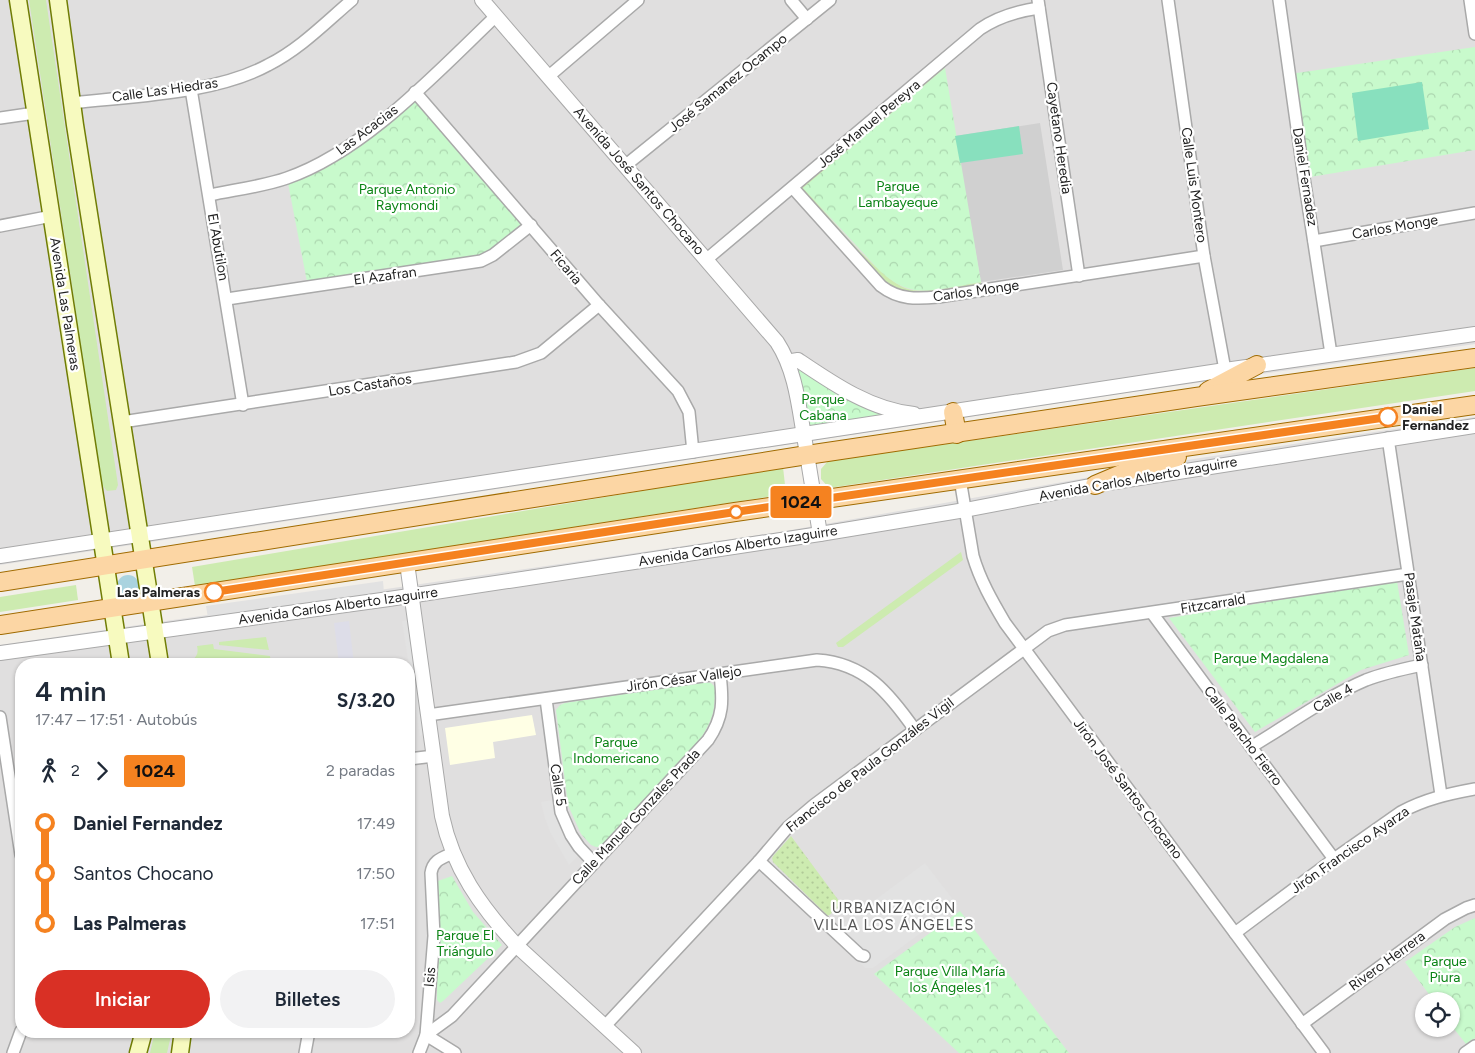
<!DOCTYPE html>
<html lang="es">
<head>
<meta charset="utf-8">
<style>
  :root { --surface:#fff; --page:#f2f2f3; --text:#1f2937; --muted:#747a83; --accent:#d93025 }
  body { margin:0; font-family:Figtree,sans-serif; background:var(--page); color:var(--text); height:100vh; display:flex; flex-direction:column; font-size:19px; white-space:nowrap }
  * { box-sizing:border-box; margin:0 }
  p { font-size:16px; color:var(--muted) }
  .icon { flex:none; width:28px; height:28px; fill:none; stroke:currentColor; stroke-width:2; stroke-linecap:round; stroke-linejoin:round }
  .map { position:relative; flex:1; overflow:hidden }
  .drawer { position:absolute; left:15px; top:658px; width:400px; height:380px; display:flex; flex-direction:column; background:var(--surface); border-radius:20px; box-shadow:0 1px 4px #0004 }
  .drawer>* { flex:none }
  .badge { padding:0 10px; border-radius:4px; font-size:18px; line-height:32px }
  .fabs { position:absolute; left:1415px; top:992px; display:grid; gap:10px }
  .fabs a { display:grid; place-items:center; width:45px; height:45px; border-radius:50%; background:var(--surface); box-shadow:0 1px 4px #0004; font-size:25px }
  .map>.badge { position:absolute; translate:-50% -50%; box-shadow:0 0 0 2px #fff }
  .legs { display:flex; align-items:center; gap:8px; height:55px; padding:0 20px; font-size:16px }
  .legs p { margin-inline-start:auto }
  .headline { display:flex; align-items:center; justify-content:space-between; height:85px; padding:0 20px }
  h1 { font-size:28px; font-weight:600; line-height:38px }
  .primary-button { display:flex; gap:10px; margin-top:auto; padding:10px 20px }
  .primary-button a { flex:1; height:58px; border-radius:30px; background:var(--accent); color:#fff; font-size:20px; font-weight:600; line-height:58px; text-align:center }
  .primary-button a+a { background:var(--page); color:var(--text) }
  ul { padding:0 20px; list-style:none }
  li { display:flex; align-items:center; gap:18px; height:50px; font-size:19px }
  li i { display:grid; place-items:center; width:8px; height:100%; margin:0 6px; background:currentColor }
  li i::after { content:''; width:12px; height:12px; margin:-6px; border:4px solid; border-radius:50%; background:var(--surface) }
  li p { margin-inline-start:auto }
  li:first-child i { background:linear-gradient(#0000 50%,currentColor 0) }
  li:last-child i { background:linear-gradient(currentColor 50%,#0000 0) }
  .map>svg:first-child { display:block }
  .residential { fill:#e0dfdf; fill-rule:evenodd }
  .education { fill:#ffffe5 }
  .religious { fill:#d0d0d0 }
  .grass { fill:#cdebb0 }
  .park { fill:url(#park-crowns) }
  .garden { fill:url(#garden-dots) }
  .pitch { fill:#88e0be }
  .parking { fill:#e2e2e2 }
  .plaza { fill:#dddde8 }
  .water { fill:#aad3df }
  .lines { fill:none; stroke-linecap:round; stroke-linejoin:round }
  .minor-casing { stroke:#a9a9a9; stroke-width:14 }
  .tertiary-casing { stroke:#a9a9a9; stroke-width:16 }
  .secondary-casing { stroke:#707d05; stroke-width:19 }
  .primary-casing { stroke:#a06b00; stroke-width:20 }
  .minor { stroke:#fff; stroke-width:11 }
  .tertiary { stroke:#fff; stroke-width:14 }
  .secondary { stroke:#f7fabf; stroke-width:16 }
  .primary { stroke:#fcd6a4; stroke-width:18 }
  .line-1-casing { stroke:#fff; stroke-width:11 }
  .line-1 { stroke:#f58220; stroke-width:8 }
  .stop-1-dot { fill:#fff; stroke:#f58220; stroke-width:2.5 }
  .labels { text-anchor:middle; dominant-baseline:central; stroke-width:4.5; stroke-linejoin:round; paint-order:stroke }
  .street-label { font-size:14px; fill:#222; stroke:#fff }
  .park-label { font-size:14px; fill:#0c8416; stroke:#fff }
  .stop-label { font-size:14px; font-weight:bold; fill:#222; stroke:#fff; text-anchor:start }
  .neighbourhood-label { font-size:15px; letter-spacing:1px; fill:#555; stroke:#fff }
</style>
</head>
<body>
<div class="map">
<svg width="1475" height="1053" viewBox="0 0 1475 1053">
  <defs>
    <pattern id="park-crowns" width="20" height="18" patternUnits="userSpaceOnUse" patternTransform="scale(1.25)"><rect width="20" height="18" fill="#c8facc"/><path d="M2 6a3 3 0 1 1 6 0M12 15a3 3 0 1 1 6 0" fill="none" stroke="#acd6af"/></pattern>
    <pattern id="garden-dots" width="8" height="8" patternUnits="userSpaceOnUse" patternTransform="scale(1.25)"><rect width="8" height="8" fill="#cdebb0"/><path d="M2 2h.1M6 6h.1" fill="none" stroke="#b0c997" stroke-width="1.8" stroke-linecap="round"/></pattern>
  </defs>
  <rect width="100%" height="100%" fill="#f2efe9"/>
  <!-- residential -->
  <g class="residential">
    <polygon points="0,0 1475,0 1475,344 1139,391 0,565"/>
    <path d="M1475,417v636h-1475v-408l780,-113 407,-72zM21,664h388v367h-388zM1424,1001h27v28h-27z"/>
  </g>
  <!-- education -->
  <polygon class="education" points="532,715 536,735 493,742 495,758 450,765 445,728"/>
  <!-- religious -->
  <polygon class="religious" points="1040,123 1063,270 981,282 955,136"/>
  <!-- grass -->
  <g class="grass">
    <polygon points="29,0 46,0 118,485 116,490 107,491 102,485"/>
    <path d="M940,64l5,4 -141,120c21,23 76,93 104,101 17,5 54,-4 73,-7l1,9 -85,5 -104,-108z"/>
    <polygon points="1475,368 1475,391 829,488 821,479 821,469 828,461"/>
    <polygon points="783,467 786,494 195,586 192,567"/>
    <polygon points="961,552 963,560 843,647 838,647 836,643"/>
    <polygon points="76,585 78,600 0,612 0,597"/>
    <polygon points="266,637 269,650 219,645 219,642"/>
    <path d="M213,644l1,5 56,7 1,8h-82v-2c7,-4 10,-8 8,-16z"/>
    <polygon points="155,1031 172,1031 167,1053 150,1053"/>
  </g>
  <!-- park -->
  <g class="park">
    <polygon points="1475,47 1475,150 1304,178 1290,74"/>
    <path d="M945,68l36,214c-20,3 -56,13 -74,6 -10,-3 -19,-10 -27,-17l-77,-83z"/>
    <polygon points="415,92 531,225 493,255 308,287 287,178 317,164"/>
    <polygon points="798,368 895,417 821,426 812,426 807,422"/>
    <polygon points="1397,581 1409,655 1361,670 1255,732 1169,618"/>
    <path d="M705,682l6,1 4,4c0,25 -2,32 -16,54l-98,106h-5l-5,-2 -10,-11 -13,-29 -12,-95 4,-5 5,-2z"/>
    <polygon points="452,876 473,912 502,945 443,1001 440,1003 437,1000 438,881"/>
    <polygon points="960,911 1069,1053 959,1053 874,974"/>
    <polygon points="1475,918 1475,1038 1466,1044 1451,1025 1451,1001 1434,1001 1405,962 1455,927"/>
  </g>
  <!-- garden -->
  <polygon class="garden" points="791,836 842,905 828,916 773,862 772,858 774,855"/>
  <!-- pitch -->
  <g class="pitch">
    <polygon points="1422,82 1429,129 1358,141 1352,93"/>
    <polygon points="1019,126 1023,154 960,163 955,136"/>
  </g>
  <!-- parking -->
  <g class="parking">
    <polygon points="383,581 384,593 208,618 206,606"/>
    <polygon points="412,620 427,732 420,736 402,621"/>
    <polygon points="553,800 561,828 568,842 578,856 569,865 550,832 545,818 541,802"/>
    <polygon points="925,863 958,906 873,968 865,968 829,934"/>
  </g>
  <!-- plaza -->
  <polygon class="plaza" points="349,621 354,664 339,664 334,623"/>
  <!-- water -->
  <circle class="water" cx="128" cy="586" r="11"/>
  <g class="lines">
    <!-- minor casing -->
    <g class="minor-casing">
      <g id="minor">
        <polyline points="791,0 807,19"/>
        <polyline points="1038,0 1079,276"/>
        <polyline points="1168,0 1204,256 1225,370"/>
        <polyline points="1279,0 1304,178 1331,354"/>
        <polyline points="1470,0 1475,34"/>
        <polyline points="549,76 638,0"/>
        <polyline points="191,89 243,405"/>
        <polyline points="415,92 599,305 678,391 689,412 693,452"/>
        <path d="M72,103c60,-7 143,-9 196,-38 32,-16 57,-42 84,-65"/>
        <polyline points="0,118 35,113"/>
        <polyline points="626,165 830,0"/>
        <path d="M793,188l88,98c18,14 36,13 57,11l266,-41"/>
        <path d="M210,195c23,-5 55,-9 77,-17 78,-27 150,-106 209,-162"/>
        <polyline points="0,226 52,216"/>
        <polyline points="1314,241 1475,213"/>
        <path d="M707,259l273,-230c19,-13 38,-18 59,-21"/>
        <polyline points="227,299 481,261 493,255 531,225"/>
        <polyline points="122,422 516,362 541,353 599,305"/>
        <polyline points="1388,438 1441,795"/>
        <path d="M960,479l13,77c7,24 19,45 32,67l319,430"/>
        <polyline points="1152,613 1334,859"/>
        <polyline points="546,699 561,812 571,835 579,847 594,863"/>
        <path d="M428,715l389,-55c48,3 72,33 98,70"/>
        <polyline points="0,717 21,855"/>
        <path d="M1251,747c37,-22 75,-50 115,-67 18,-7 37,-11 56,-15"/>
        <polyline points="409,759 434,756"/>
        <polyline points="759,861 860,955 864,956"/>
        <path d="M1235,933l99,-74 67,-47c24,-13 47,-18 74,-23"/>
        <polyline points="1302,1024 1445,919 1466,908 1475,905"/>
        <polyline points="605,1026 759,861 788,827 814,805 1048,631 1065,625 1408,574"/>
        <polyline points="13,1053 21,1031"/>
        <polyline points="305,1053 309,1031"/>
        <path d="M419,1053l7,-18 8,-99 -3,-63c2,-13 11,-15 22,-20"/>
        <path d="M455,1053l-29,-18 26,-19 256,-276c16,-23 15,-40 12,-66"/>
        <polyline points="1465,1053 1475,1046"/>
      </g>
    </g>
    <!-- tertiary casing -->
    <g class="tertiary-casing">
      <g id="tertiary">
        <path d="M482,0l295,342c19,29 22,66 28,100 5,30 10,61 15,92"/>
        <path d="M790,367l2,-6 6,-1c34,23 73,50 116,54"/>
        <polyline points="0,556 1225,370 1475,334"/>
        <path d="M407,563l35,253c11,52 39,91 75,130l117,107"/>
        <polyline points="0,653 389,599 820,534 965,510 1095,485 1475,426"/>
      </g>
    </g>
    <!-- secondary casing -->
    <g class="secondary-casing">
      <g id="secondary">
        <polyline points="18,0 121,664"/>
        <polyline points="58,0 75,125 160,664"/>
        <polyline points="138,1053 144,1031"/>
        <polyline points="180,1053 183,1031"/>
      </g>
    </g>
    <!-- primary casing -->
    <g class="primary-casing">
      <g id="primary">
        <polyline points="1208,391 1257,365"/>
        <polyline points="953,412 957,434"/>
        <polyline points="1095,485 1133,469 1177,457"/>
        <polyline points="0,582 807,455 1196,397 1475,358"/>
        <polyline points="0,625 735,512 1475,405"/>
      </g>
    </g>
    <!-- minor -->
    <use href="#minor" class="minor"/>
    <!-- tertiary -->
    <use href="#tertiary" class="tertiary"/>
    <!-- secondary -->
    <use href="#secondary" class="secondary"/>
    <!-- primary -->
    <use href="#primary" class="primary"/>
  </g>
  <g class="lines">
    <!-- line-1 casing -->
    <g class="line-1-casing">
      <polyline id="line-1" points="214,592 735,512 1388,417"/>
    </g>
    <!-- line-1 -->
    <use href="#line-1" class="line-1"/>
  </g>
  <!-- markers -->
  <g class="stop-1-dot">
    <circle cx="1388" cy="417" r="9"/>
    <circle cx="736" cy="512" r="6"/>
    <circle cx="214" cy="592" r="9"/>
  </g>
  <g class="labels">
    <!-- street labels -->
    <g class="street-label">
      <text transform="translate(728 83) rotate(-39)">José Samanez Ocampo</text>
      <text transform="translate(165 90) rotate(-8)">Calle Las Hiedras</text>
      <text transform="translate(869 124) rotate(-40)">José Manuel Pereyra</text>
      <text transform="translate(367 130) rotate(-37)">Las Acacias</text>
      <text transform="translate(1059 138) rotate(82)">Cayetano Heredia</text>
      <text transform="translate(1305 177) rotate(81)">Daniel Fernadez</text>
      <text transform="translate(639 181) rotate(49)">Avenida José Santos Chocano</text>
      <text transform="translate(1194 185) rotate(82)">Calle Luis Montero</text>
      <text transform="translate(1395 227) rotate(-10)">Carlos Monge</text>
      <text transform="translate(218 247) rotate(80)">El Abutilon</text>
      <text transform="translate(566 267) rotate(50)">Ficaria</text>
      <text transform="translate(385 276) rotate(-8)">El Azafran</text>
      <text transform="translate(976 291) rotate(-8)">Carlos Monge</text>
      <text transform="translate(65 304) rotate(81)">Avenida Las Palmeras</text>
      <text transform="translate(370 385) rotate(-9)">Los Castaños</text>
      <text transform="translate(1138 479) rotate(-10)">Avenida Carlos Alberto Izaguirre</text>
      <text transform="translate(738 546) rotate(-9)">Avenida Carlos Alberto Izaguirre</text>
      <text transform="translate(1213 604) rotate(-9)">Fitzcarrald</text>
      <text transform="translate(338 606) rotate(-8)">Avenida Carlos Alberto Izaguirre</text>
      <text transform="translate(1415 617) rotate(82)">Pasaje Mataña</text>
      <text transform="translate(684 679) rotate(-8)">Jirón César Vallejo</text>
      <text transform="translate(1333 698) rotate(-30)">Calle 4</text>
      <text transform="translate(1243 736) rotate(53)">Calle Pancho Fierro</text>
      <text transform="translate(870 765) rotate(-38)">Francisco de Paula Gonzáles Vigil</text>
      <text transform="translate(558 785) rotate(81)">Calle 5</text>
      <text transform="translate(1128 789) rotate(53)">Jirón José Santos Chocano</text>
      <text transform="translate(636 817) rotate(-47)">Calle Manuel Gonzales Prada</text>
      <text transform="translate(1350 850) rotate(-35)">Jirón Francisco Ayarza</text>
      <text transform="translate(1387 961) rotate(-36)">Rivero Herrera</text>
      <text transform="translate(430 977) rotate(-85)">Isis</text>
    </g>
    <!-- park labels -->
    <g class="park-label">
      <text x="898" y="186">Parque<tspan x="898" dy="16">Lambayeque</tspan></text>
      <text x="407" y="189">Parque Antonio<tspan x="407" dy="16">Raymondi</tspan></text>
      <text x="823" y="399">Parque<tspan x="823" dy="16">Cabana</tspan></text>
      <text x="1271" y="658">Parque Magdalena</text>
      <text x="616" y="742">Parque<tspan x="616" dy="16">Indomericano</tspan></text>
      <text x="465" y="935">Parque El<tspan x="465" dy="16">Triángulo</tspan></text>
      <text x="1445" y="961">Parque<tspan x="1445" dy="16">Piura</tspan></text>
      <text x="950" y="971">Parque Villa María<tspan x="950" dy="16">los Ángeles 1</tspan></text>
    </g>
    <!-- stop labels -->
    <g class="stop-label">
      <text x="1402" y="409">Daniel<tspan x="1402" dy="16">Fernandez</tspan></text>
      <text x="200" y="592" text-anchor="end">Las Palmeras</text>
    </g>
    <!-- neighbourhood labels -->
    <g class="neighbourhood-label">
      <text x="894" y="908">URBANIZACIÓN<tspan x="894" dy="17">VILLA LOS ÁNGELES</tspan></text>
    </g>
  </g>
</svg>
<div class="fabs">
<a><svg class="icon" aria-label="locate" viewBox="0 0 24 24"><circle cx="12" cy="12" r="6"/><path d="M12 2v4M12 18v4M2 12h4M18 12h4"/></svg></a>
</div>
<b class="badge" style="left:801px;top:502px;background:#f58220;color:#111">1024</b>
<section class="drawer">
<div class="headline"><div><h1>4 min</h1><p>17:47 – 17:51 · Autobús</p></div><b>S/3.20</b></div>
<div class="legs"><svg class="icon" aria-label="walk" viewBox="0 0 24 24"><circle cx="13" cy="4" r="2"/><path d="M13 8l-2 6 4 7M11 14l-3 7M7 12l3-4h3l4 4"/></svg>2<svg class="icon" aria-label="forward" viewBox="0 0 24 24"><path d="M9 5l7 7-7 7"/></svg><b class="badge" style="background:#f58220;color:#111">1024</b><p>2 paradas</p></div>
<ul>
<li><i style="color:#f58220"></i><b>Daniel Fernandez</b><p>17:49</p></li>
<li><i style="color:#f58220"></i><span>Santos Chocano</span><p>17:50</p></li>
<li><i style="color:#f58220"></i><b>Las Palmeras</b><p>17:51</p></li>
</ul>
<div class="primary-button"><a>Iniciar</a><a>Billetes</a></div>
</section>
</div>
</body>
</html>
